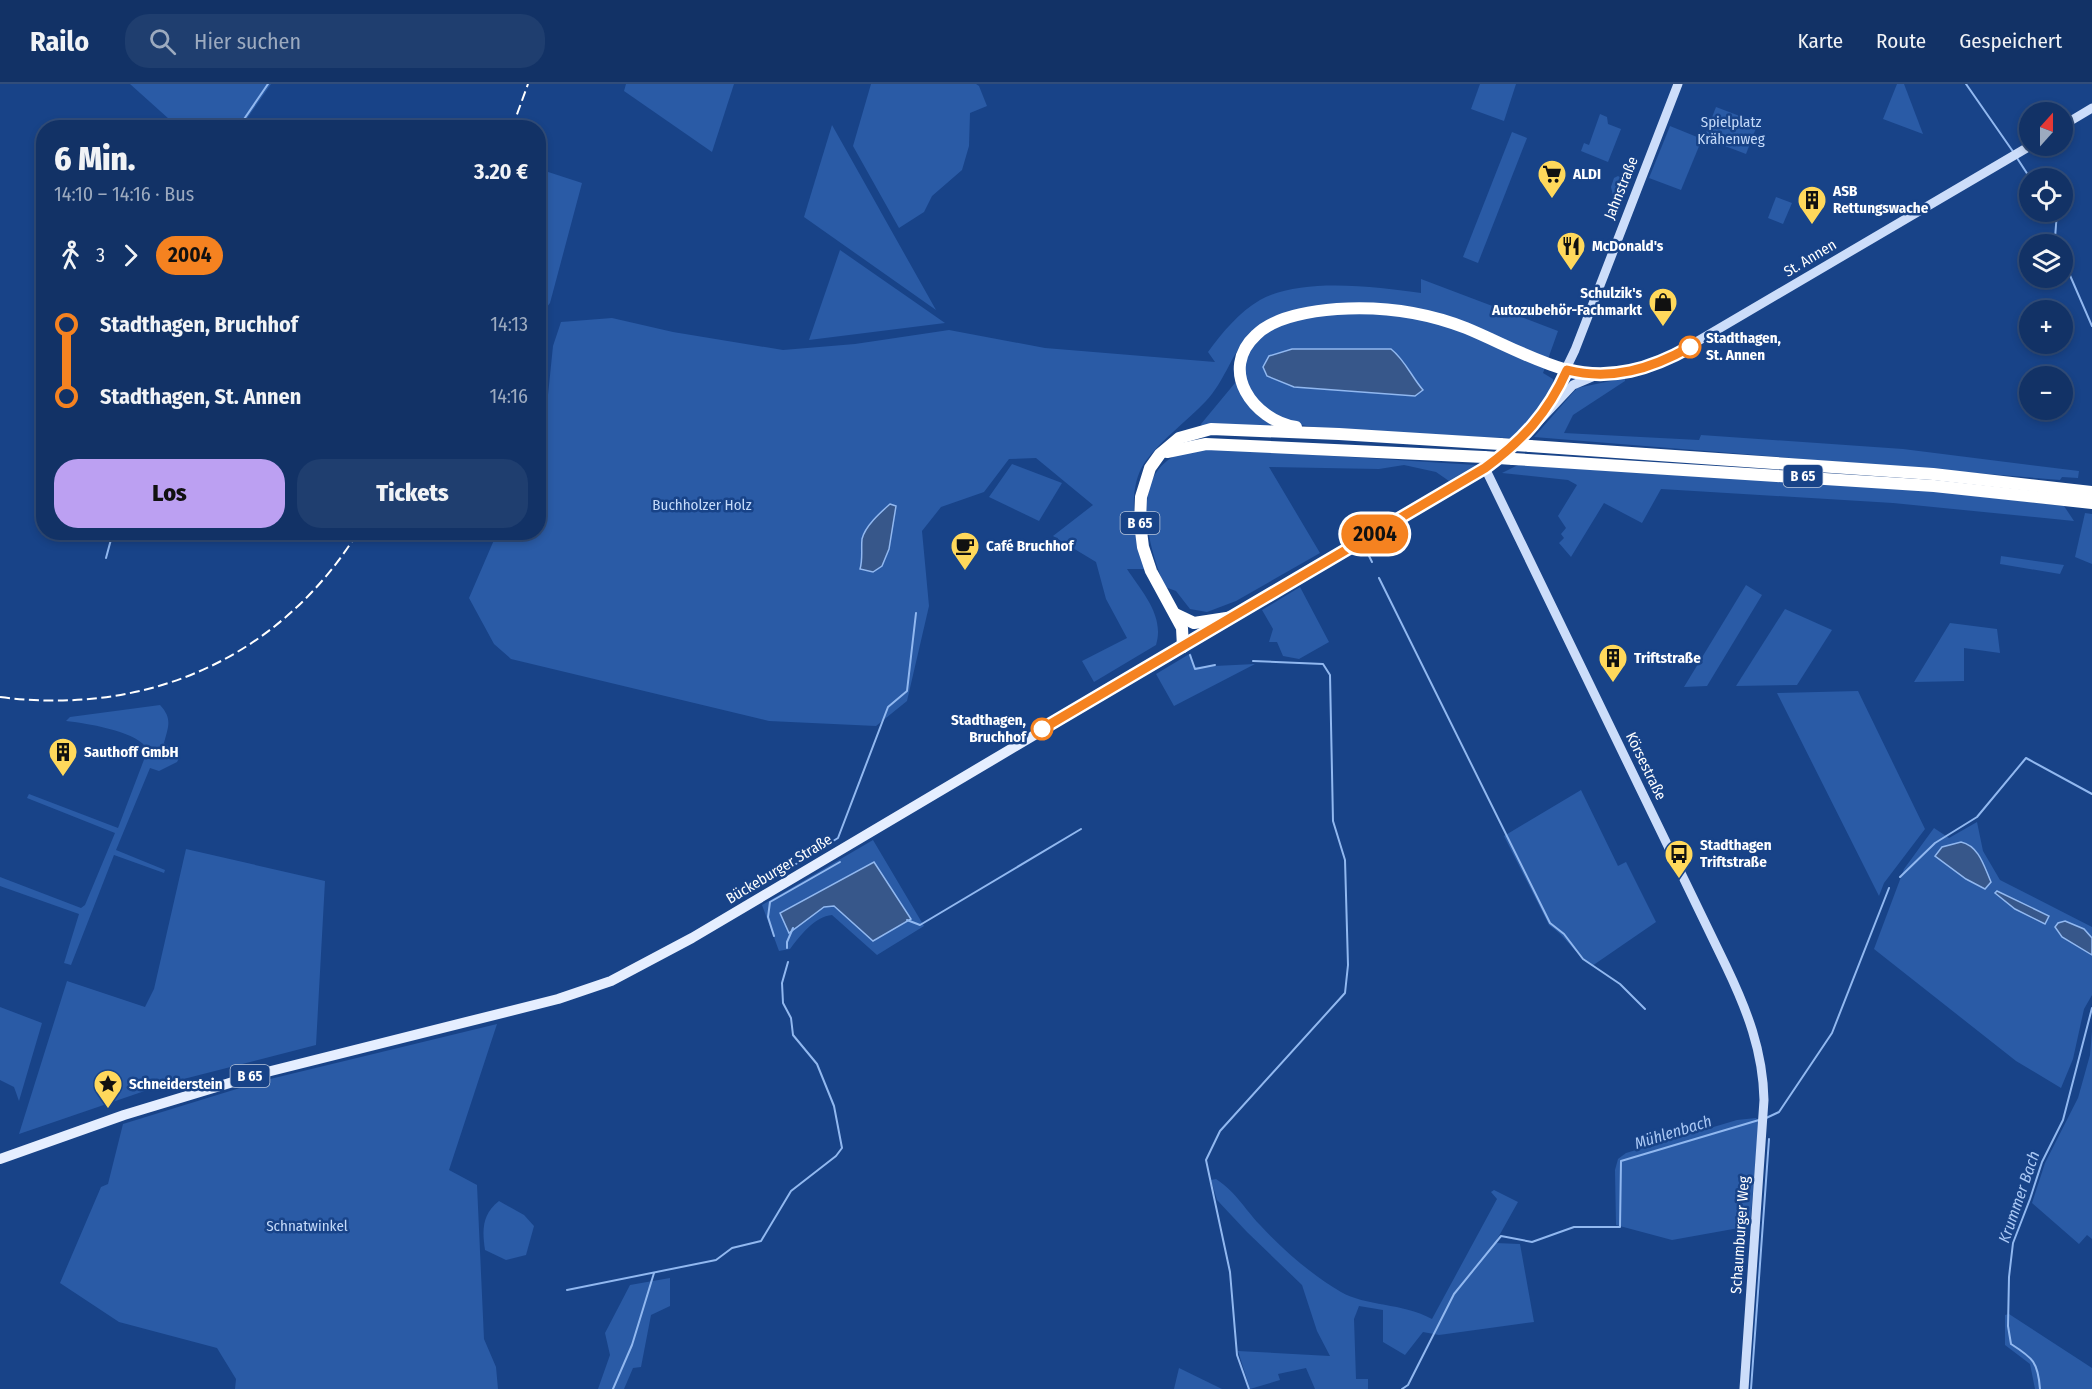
<!DOCTYPE html>
<html lang="de">
<head>
<meta charset="utf-8">
<style>
  :root { --surface:#123266; --page:#1f3e6f; --text:#f1f3f6; --muted:#9caabf; --line:#314d7a; --accent:#bca0f2 }
  body { margin:0; font-family:"Fira Sans Condensed",sans-serif; background:var(--page); color:var(--text); height:100vh; display:flex; flex-direction:column; font-size:22px; white-space:nowrap }
  * { box-sizing:border-box; margin:0 }
  p { font-size:20px; color:var(--muted) }
  .icon { flex:none; width:33px; height:33px; fill:none; stroke:currentColor; stroke-width:2; stroke-linecap:round; stroke-linejoin:round }
  .map { position:relative; flex:1; overflow:hidden }
  .sheet { position:absolute; left:36px; top:36px; width:510px; height:420px; display:flex; flex-direction:column; background:var(--surface); border-radius:24px; box-shadow:0 3px 9px #0003,0 0 0 2px var(--line) }
  .sheet>* { flex:none }
  .badge { padding:0 12px; border-radius:20px; font-size:21px; line-height:39px }
  .needle { width:39px; rotate:21deg }
  .fabs { position:absolute; left:2019px; top:18px; display:grid; gap:12px }
  .fabs a { display:grid; place-items:center; width:54px; height:54px; border-radius:50%; background:var(--surface); box-shadow:0 3px 9px #0003,0 0 0 2px var(--line); font-size:30px }
  .map>.badge { position:absolute; translate:-50% -50%; box-shadow:0 0 0 3px #fff }
  .legs { display:flex; align-items:center; gap:9px; height:66px; padding:0 18px; font-size:20px }
  .legs p { margin-inline-start:auto }
  .head { display:flex; align-items:center; justify-content:space-between; height:102px; padding:0 18px }
  h1 { font-size:33px; font-weight:800; line-height:45px }
  .cta { display:flex; gap:12px; margin-top:auto; padding:12px 18px }
  .cta a { flex:1; height:69px; border-radius:24px; background:var(--accent); color:#111; font-size:24px; font-weight:800; line-height:69px; text-align:center }
  .cta a+a { background:var(--page); color:var(--text) }
  ul { padding:0 18px; list-style:none }
  li { display:flex; align-items:center; gap:21px; height:72px; font-size:22px }
  li i { display:grid; place-items:center; width:9px; height:100%; margin:0 8px; background:currentColor }
  li i::after { content:''; width:15px; height:15px; margin:-8px; border:4px solid; border-radius:50%; background:var(--surface) }
  li p { margin-inline-start:auto }
  li:first-child i { background:linear-gradient(#0000 50%,currentColor 0) }
  li:last-child i { background:linear-gradient(currentColor 50%,#0000 0) }
  header { display:flex; align-items:center; gap:36px; box-sizing:border-box; height:84px; padding:0 30px; background:var(--surface); border-bottom:2px solid var(--line) }
  header strong { font-size:28px }
  nav { display:flex; gap:33px; margin-inline-start:auto; font-size:21px }
  .search { width:420px; height:54px; background:var(--page); display:flex; align-items:center; gap:15px; box-sizing:border-box; padding:0 21px; border-radius:24px; color:var(--muted); font-size:22px }
  .map>svg:first-child { display:block }
  .green { fill:#2a5ba6; fill-rule:evenodd }
  .water { fill:#37578a; stroke:#91b8f0; stroke-width:1.5 }
  .lines { fill:none; stroke-linecap:round; stroke-linejoin:round }
  .stream { stroke:#91b8f0; stroke-width:2 }
  .secondary { stroke:#ccddfa; stroke-width:9 }
  .primary { stroke:#e5eeff; stroke-width:10 }
  .highway { stroke:#fff; stroke-width:12 }
  .rail { stroke:#fff; stroke-width:2; stroke-dasharray:10 4.5; stroke-linecap:butt }
  .highway-bridge { stroke:#fff; stroke-width:12 }
  .line-1-casing { stroke:#fff; stroke-width:14 }
  .line-1 { stroke:#f58220; stroke-width:9 }
  .stop-1-dot { fill:#fff; stroke:#f58220; stroke-width:3 }
  .labels { text-anchor:middle; dominant-baseline:central; stroke-width:5; stroke-linejoin:round; paint-order:stroke }
  .shield { fill:#184388; stroke:#bac7db; stroke-width:1.5 }
  .shield-label { font-size:14px; font-weight:bold; fill:#fff }
  .park-label { font-size:15px; fill:#c4dafa; stroke:#184388 }
  .poi-label { font-size:15px; font-weight:bold; fill:#fff; stroke:#184388; text-anchor:start }
  .street-label { font-size:15px; fill:#fff; stroke:#184388 }
  .stop-label { font-size:15px; font-weight:bold; fill:#fff; stroke:#184388; text-anchor:start }
  .water-label { font-size:16px; font-style:italic; fill:#aac8f5; stroke:#184388 }
</style>
</head>
<body>
<header>
<strong>Railo</strong>
<div class="search"><svg class="icon" aria-label="search" viewBox="0 0 24 24"><circle cx="10" cy="10" r="6"/><path d="M15 15l6 6"/></svg>Hier suchen</div>
<nav><a>Karte</a><a>Route</a><a>Gespeichert</a></nav>
</header>
<div class="map">
<svg width="2092" height="1305" viewBox="0 0 2092 1305">
  <rect width="100%" height="100%" fill="#184388"/>
  <!-- green -->
  <g class="green">
    <polygon points="130,0 271,0 241,43 179,44"/>
    <polygon points="626,0 734,0 712,68 624,7"/>
    <polygon points="871,0 976,0 979,2 987,22 970,29 969,62 962,86 932,112 924,128 899,144 853,62"/>
    <polygon points="1480,0 1516,0 1504,37 1471,25"/>
    <polygon points="1897,0 1904,0 1923,50 1883,35"/>
    <polygon points="1716,23 1758,39 1746,70 1704,54"/>
    <polygon points="1600,30 1607,33 1608,40 1621,45 1608,78 1581,67 1584,59 1589,61"/>
    <polygon points="832,41 936,226 804,133"/>
    <polygon points="1670,42 1702,55 1681,106 1649,94"/>
    <polygon points="1512,48 1527,54 1478,179 1463,173"/>
    <polygon points="539,85 582,99 550,219 539,233"/>
    <polygon points="1618,92 1628,98 1617,129 1611,103 1614,94"/>
    <polygon points="1776,113 1792,119 1783,140 1768,134"/>
    <polygon points="840,166 945,239 809,256"/>
    <path d="M1421,195l137,52 -15,42 10,6 1,5 -20,31 -23,23c-49,-1 -97,-5 -146,-8 -29,-2 -62,0 -90,-13 -16,-7 -26,-20 -30,-37 -18,-73 116,-70 158,-66l1,-7c-44,-9 -128,-5 -159,33 -15,18 -21,42 -39,61 -19,20 -44,38 -61,61 -20,29 -9,77 1,107h-19c15,23 38,47 29,76l-62,37 -12,-21 45,-23 -21,-39 -10,-37 -43,-26 40,-31 -57,-47 -27,1 -25,33 -43,15 -19,24 7,75 -22,95 -31,25 -107,-5 -258,-62 -17,-15 -25,-46 28,-65 41,-1 1,-90 6,-18 8,-78 8,-24 51,-4 61,14 110,18 72,-6 94,-14 96,18 170,14 -7,-10c14,-19 31,-40 52,-52 42,-23 116,-13 161,-7zM1292,265h99c14,11 20,26 31,40l-7,7 -121,-9 -27,-11 -4,-9 6,-11zM890,420l6,2 -7,43 -7,17 -9,6 -12,-2c1,-10 0,-21 2,-30 2,-14 17,-28 27,-36z"/>
    <polygon points="1625,294 1625,297 1573,331 1564,349 1699,356 1701,351 1903,365 2079,387 2078,394 2062,393 2060,396 1534,353 1577,304"/>
    <path d="M1235,299h3c5,20 15,30 32,41l-1,3 -67,-1 -1,-2z"/>
    <path d="M1206,364l270,17 -27,16 -13,-9 -32,-7 -25,4 -110,-2 51,86 -84,48 -29,11 -17,-3 -14,-18 -11,-4c-15,-35 -35,-103 6,-129 11,-7 23,-8 35,-10z"/>
    <polygon points="1012,380 1062,399 1039,437 989,413"/>
    <polygon points="1518,381 1933,407 2064,422 2074,437 1893,419 1661,405 1642,439 1604,419 1571,473 1559,459 1564,454 1561,450 1566,444 1558,432 1577,401 1568,396 1502,389"/>
    <polygon points="2085,429 2092,430 2092,480 2075,473"/>
    <polygon points="2001,472 2064,481 2060,490 2000,480"/>
    <polygon points="1746,501 1762,511 1707,602 1684,603"/>
    <polygon points="1300,503 1329,558 1299,575 1283,572 1277,558 1269,558 1273,545 1262,526"/>
    <polygon points="1785,525 1832,546 1797,601 1736,602"/>
    <polygon points="1950,539 1997,545 2000,569 1964,564 1964,597 1914,598"/>
    <polygon points="1191,569 1194,583 1255,580 1174,622 1156,590"/>
    <polygon points="1858,607 1925,745 1884,799 1879,812 1777,609"/>
    <path d="M160,621c13,14 8,22 4,38l16,13 -3,6 -18,9 -9,-3 -34,82 49,20 -1,3 -50,-18 -43,110 -7,-2 15,-49 -79,-28v-9l81,31 4,-3 30,-72 -88,-35 2,-4 89,34 27,-71v-11c-12,-15 -59,-23 -79,-25l4,-4z"/>
    <path d="M1581,706l37,76 8,-4 30,60 -64,44c-17,-12 -26,-30 -43,-41l-45,-89z"/>
    <polygon points="1977,738 1983,767 2000,796 2092,843 2092,854 2084,845 2055,843 2062,853 2092,871 2092,911 2084,925 2073,975 2061,1004 2016,977 1874,865 1904,785 1934,744 1949,754"/>
    <path d="M873,756l51,86 -47,29 -45,-40c-17,1 -32,21 -42,34l-11,2 -17,-46z"/>
    <polygon points="186,765 325,797 316,961 168,999 19,1050 67,897 145,923 154,905"/>
    <polygon points="0,923 42,939 19,1017 14,1003 0,996"/>
    <polygon points="497,940 449,1086 477,1101 484,1255 496,1283 498,1305 235,1305 236,1295 217,1264 119,1238 60,1199 101,1103 108,1100 123,1040 266,996"/>
    <polygon points="2092,947 2092,1155 2087,1151 2079,1160 2032,1119 2045,1079 2078,1014 2090,971"/>
    <polygon points="1756,1034 1759,1038 1750,1142 1672,1156 1616,1141 1615,1086 1618,1075 1626,1069 1737,1036"/>
    <path d="M1216,1095c22,15 27,28 44,46 23,25 52,50 81,67 24,14 62,11 91,27l65,-120 -6,-7 3,-2 24,12 -23,41 25,1 14,78 -95,13 -16,-3 -18,23 -22,-13v-32l-24,-4 -5,13 2,60h12v10h-53l-9,-21 -28,6 2,6 -30,9 -12,-38 92,5 -13,-25 -15,-46 -55,-53 -30,-32 -6,-20z"/>
    <path d="M499,1117l25,14 10,11 -8,29 -20,5 -21,-10c-3,-20 -3,-36 14,-49z"/>
    <polygon points="670,1194 670,1222 651,1231 641,1283 633,1284 624,1305 598,1305 610,1271 605,1249 630,1201"/>
    <polygon points="2009,1230 2092,1284 2092,1305 2035,1305 2030,1280 2005,1261 2005,1231"/>
    <polygon points="1179,1284 1222,1305 1174,1305"/>
  </g>
  <!-- water -->
  <g class="water">
    <path d="M1292,265h99c14,11 20,27 32,41l-8,6 -121,-9 -27,-11 -4,-9 6,-11z"/>
    <path d="M890,420l6,2 -7,43 -7,17 -9,6 -13,-3c3,-10 1,-20 2,-30 3,-13 19,-27 28,-35z"/>
    <path d="M1961,758c18,4 23,24 30,40l-6,7 -19,-10 -31,-23 7,-9z"/>
    <polygon points="874,778 911,835 873,857 834,822 824,823 789,849 780,829"/>
    <polygon points="1997,807 2049,832 2045,840 2015,825 1995,809"/>
    <polygon points="2065,837 2084,845 2092,854 2092,871 2062,853 2055,843 2058,839"/>
  </g>
  <g class="lines">
    <!-- stream -->
    <g class="stream">
      <polyline points="1966,0 2014,69"/>
      <polyline points="238,44 268,0"/>
      <polyline points="2017,74 2030,94"/>
      <polyline points="2057,128 2055,154 2057,160"/>
      <polyline points="2062,173 2092,242"/>
      <polyline points="1366,466 1372,478"/>
      <polyline points="106,474 113,448"/>
      <polyline points="1379,494 1550,839 1564,850 1583,875 1620,900 1645,925"/>
      <polyline points="1190,571 1195,585 1215,581"/>
      <polyline points="783,788 838,754 888,623 907,607 916,529"/>
      <polyline points="1900,793 1935,759 1977,733 2026,674 2092,710"/>
      <polyline points="907,836 920,841 1081,745"/>
      <polyline points="774,852 768,833 770,818 840,778"/>
      <polyline points="787,864 787,858 793,844"/>
      <polyline points="1764,1035 1779,1028 1832,949 1889,804"/>
      <polyline points="567,1206 716,1176 732,1164 761,1157 791,1107 836,1072 842,1064 834,1022 817,980 793,951 791,934 783,919 782,899 788,878"/>
      <polyline points="613,1305 632,1261 654,1189"/>
      <polyline points="1249,1305 1237,1271 1230,1188 1206,1076 1220,1047 1345,909 1348,881 1345,776 1333,737 1330,591 1323,580 1253,577"/>
      <polyline points="1402,1305 1408,1301 1454,1210 1501,1152 1532,1158 1574,1143 1620,1143 1621,1077 1759,1036"/>
      <polyline points="1751,1305 1769,1055"/>
      <path d="M2040,1305c-2,-27 -7,-31 -29,-45l-3,-18 1,-49 4,-34 17,-44 12,-37 21,-42 29,-112"/>
    </g>
    <!-- secondary -->
    <g class="secondary">
      <polyline points="2062,42 2092,24"/>
      <path d="M1567,286c35,9 69,3 102,-12l361,-212"/>
      <polyline points="1549,320 1575,266 1678,0"/>
      <path d="M1485,384l241,498c21,44 37,85 38,134l-20,289"/>
      <polyline points="1183,563 1485,384 1523,354 1573,301 1592,293"/>
    </g>
    <!-- primary -->
    <polyline class="primary" points="0,1075 124,1031 259,990 558,915 611,897 692,854 1183,563"/>
    <!-- highway -->
    <g class="highway">
      <path d="M1296,343c-43,-7 -78,-57 -40,-92 19,-19 55,-24 81,-26 44,-3 88,3 129,19 34,14 65,32 101,42"/>
      <polyline points="1530,362 1933,390 2092,408"/>
      <polyline points="1167,368 1206,360 1484,373"/>
      <polyline points="1513,375 1934,402 2092,419"/>
      <polyline points="1175,530 1194,539 1233,533"/>
      <polyline points="1183,563 1182,544 1151,487 1143,463 1140,439 1141,413 1150,384 1160,370 1179,354 1211,345 1339,350 1500,360"/>
    </g>
    <!-- rail -->
    <g class="rail">
      <polyline points="512,44 528,0"/>
      <path d="M0,613c146,19 279,-38 358,-165"/>
    </g>
    <!-- highway-bridge -->
    <g class="highway-bridge">
      <polyline points="1500,360 1530,362"/>
      <polyline points="1484,373 1513,375"/>
    </g>
  </g>
  <g class="lines">
    <!-- line-1 casing -->
    <g class="line-1-casing">
      <path id="line-1" d="M1042,645l443,-261c37,-27 63,-55 82,-98 44,11 84,-1 123,-23"/>
    </g>
    <!-- line-1 -->
    <use href="#line-1" class="line-1"/>
  </g>
  <!-- icons -->
  <defs>
    <g id="supermarket-pin" transform="scale(1.5)"><path d="M0 17L-7.5 6A9.5 9.5 0 1 1 7.5 6Z" fill="#ffd85b" stroke="#184388"/><path d="M-6-5.5h2.5l.6 2H6L4.5 2H-2.5L-4.4-4H-6ZM-1.5 3.2a1.3 1.3 0 1 0 .1 0ZM3 3.2a1.3 1.3 0 1 0 .1 0Z" fill="#111"/></g>
    <g id="building-pin" transform="scale(1.5)"><path d="M0 17L-7.5 6A9.5 9.5 0 1 1 7.5 6Z" fill="#ffd85b" stroke="#184388"/><path d="M-4-6H4V6H1V3H-1V6H-4ZM-2.5-4.3h1.7v1.8h-1.7ZM.8-4.3h1.7v1.8H.8ZM-2.5-1h1.7V.8h-1.7ZM.8-1h1.7V.8H.8Z" fill="#111"/></g>
    <g id="restaurant-pin" transform="scale(1.5)"><path d="M0 17L-7.5 6A9.5 9.5 0 1 1 7.5 6Z" fill="#ffd85b" stroke="#184388"/><path d="M-5-6h1v4h1v-4h1v4h1v-4h1v5L-1.5 .5V6h-2V.5L-5-1ZM5-6V6H3V1.5H1.5Q1.5-4 5-6Z" fill="#111"/></g>
    <g id="shop-pin" transform="scale(1.5)"><path d="M0 17L-7.5 6A9.5 9.5 0 1 1 7.5 6Z" fill="#ffd85b" stroke="#184388"/><path d="M-5-2.5h2.3a2.7 3.5 0 0 1 5.4 0H5L5.5 6h-11ZM-1.5-2.5h3a1.5 2.3 0 0 0-3 0Z" fill="#111"/></g>
    <g id="cafe-pin" transform="scale(1.5)"><path d="M0 17L-7.5 6A9.5 9.5 0 1 1 7.5 6Z" fill="#ffd85b" stroke="#184388"/><path d="M-5.5-4.5H6V0H3Q3 3.5 0 3.5H-2.5Q-5.5 3.5-5.5 0ZM3-3.2v2h1.7v-2ZM-6 4.5H4V6H-6Z" fill="#111"/></g>
    <g id="bus-pin" transform="scale(1.5)"><path d="M0 17L-7.5 6A9.5 9.5 0 1 1 7.5 6Z" fill="#ffd85b" stroke="#184388"/><path d="M-5-6H5V4H4V6H2V4H-2V6H-4V4H-5ZM-3.5-4V0h7V-4ZM-3.5 1.2v1.5H-2V1.2ZM2 1.2v1.5H3.5V1.2Z" fill="#111"/></g>
    <g id="sight-pin" transform="scale(1.5)"><path d="M0 17L-7.5 6A9.5 9.5 0 1 1 7.5 6Z" fill="#ffd85b" stroke="#184388"/><path d="M0-6L1.8-2.2L6-1.7L2.9 1.2L3.7 5.4L0 3.3L-3.7 5.4L-2.9 1.2L-6-1.7L-1.8-2.2Z" fill="#111"/></g>
  </defs>
  <g fill-rule="evenodd">
    <use href="#supermarket-pin" x="1552" y="90"/>
    <use href="#building-pin" x="1812" y="116"/>
    <use href="#restaurant-pin" x="1571" y="162"/>
    <use href="#shop-pin" x="1663" y="218"/>
    <use href="#cafe-pin" x="965" y="462"/>
    <use href="#building-pin" x="1613" y="574"/>
    <use href="#building-pin" x="63" y="668"/>
    <use href="#bus-pin" x="1679" y="770"/>
    <use href="#sight-pin" x="108" y="1000"/>
  </g>
  <!-- markers -->
  <g class="stop-1-dot">
    <circle cx="1690" cy="263" r="10"/>
    <circle cx="1042" cy="645" r="10"/>
  </g>
  <g class="labels">
    <!-- shield labels -->
    <g class="shield">
      <rect x="1783.5" y="381" width="39" height="22" rx="4.5"/>
      <rect x="1120.5" y="428" width="39" height="22" rx="4.5"/>
      <rect x="230.5" y="981" width="39" height="22" rx="4.5"/>
    </g>
    <g class="shield-label">
      <text x="1803" y="392">B 65</text>
      <text x="1140" y="439">B 65</text>
      <text x="250" y="992">B 65</text>
    </g>
    <!-- park labels -->
    <g class="park-label">
      <text x="1731" y="38">Spielplatz<tspan x="1731" dy="17">Krähenweg</tspan></text>
      <text x="702" y="421">Buchholzer Holz</text>
      <text x="307" y="1142">Schnatwinkel</text>
    </g>
    <!-- poi labels -->
    <g class="poi-label">
      <text x="1573" y="90">ALDI</text>
      <text x="1833" y="107">ASB<tspan x="1833" dy="17">Rettungswache</tspan></text>
      <text x="1592" y="162">McDonald's</text>
      <text x="1642" y="209" text-anchor="end">Schulzik's<tspan x="1642" dy="17">Autozubehör-Fachmarkt</tspan></text>
      <text x="986" y="462">Café Bruchhof</text>
      <text x="1634" y="574">Triftstraße</text>
      <text x="84" y="668">Sauthoff GmbH</text>
      <text x="1700" y="761">Stadthagen<tspan x="1700" dy="17">Triftstraße</tspan></text>
      <text x="129" y="1000">Schneiderstein</text>
    </g>
    <!-- street labels -->
    <g class="street-label">
      <text transform="translate(1621 104) rotate(-68)">Jahnstraße</text>
      <text transform="translate(1810 174) rotate(-31)">St. Annen</text>
      <text transform="translate(1646 682) rotate(64)">Körsestraße</text>
      <text transform="translate(779 785) rotate(-31)">Bückeburger Straße</text>
      <text transform="translate(1740 1151) rotate(-86)">Schaumburger Weg</text>
    </g>
    <!-- stop labels -->
    <g class="stop-label">
      <text x="1706" y="254">Stadthagen,<tspan x="1706" dy="17">St. Annen</tspan></text>
      <text x="1026" y="636" text-anchor="end">Stadthagen,<tspan x="1026" dy="17">Bruchhof</tspan></text>
    </g>
    <!-- water labels -->
    <g class="water-label">
      <text transform="translate(1673 1048) rotate(-17)">Mühlenbach</text>
      <text transform="translate(2019 1113) rotate(-71)">Krummer Bach</text>
    </g>
  </g>
</svg>
<div class="fabs">
<a><svg class="needle" viewBox="-14 -14 28 28"><path d="M0-13l5 13h-10z" fill="#e53935"/><path d="M0 13l5-13h-10z" fill="#9caabf"/></svg></a>
<a><svg class="icon" aria-label="locate" viewBox="0 0 24 24"><circle cx="12" cy="12" r="6"/><path d="M12 2v4M12 18v4M2 12h4M18 12h4"/></svg></a>
<a><svg class="icon" aria-label="layers" viewBox="0 0 24 24"><path d="M12 4l9 5-9 5-9-5zM3 14l9 5 9-5"/></svg></a>
<a>+</a>
<a>−</a>
</div>
<b class="badge" style="left:1375px;top:450px;background:#f58220;color:#111">2004</b>
<section class="sheet">
<div class="head"><div><h1>6 Min.</h1><p>14:10 – 14:16 · Bus</p></div><b>3.20 €</b></div>
<div class="legs"><svg class="icon" aria-label="walk" viewBox="0 0 24 24"><circle cx="13" cy="4" r="2"/><path d="M13 8l-2 6 4 7M11 14l-3 7M7 12l3-4h3l4 4"/></svg>3<svg class="icon" aria-label="forward" viewBox="0 0 24 24"><path d="M9 5l7 7-7 7"/></svg><b class="badge" style="background:#f58220;color:#111">2004</b></div>
<ul>
<li><i style="color:#f58220"></i><b>Stadthagen, Bruchhof</b><p>14:13</p></li>
<li><i style="color:#f58220"></i><b>Stadthagen, St. Annen</b><p>14:16</p></li>
</ul>
<div class="cta"><a>Los</a><a>Tickets</a></div>
</section>
</div>
</body>
</html>
